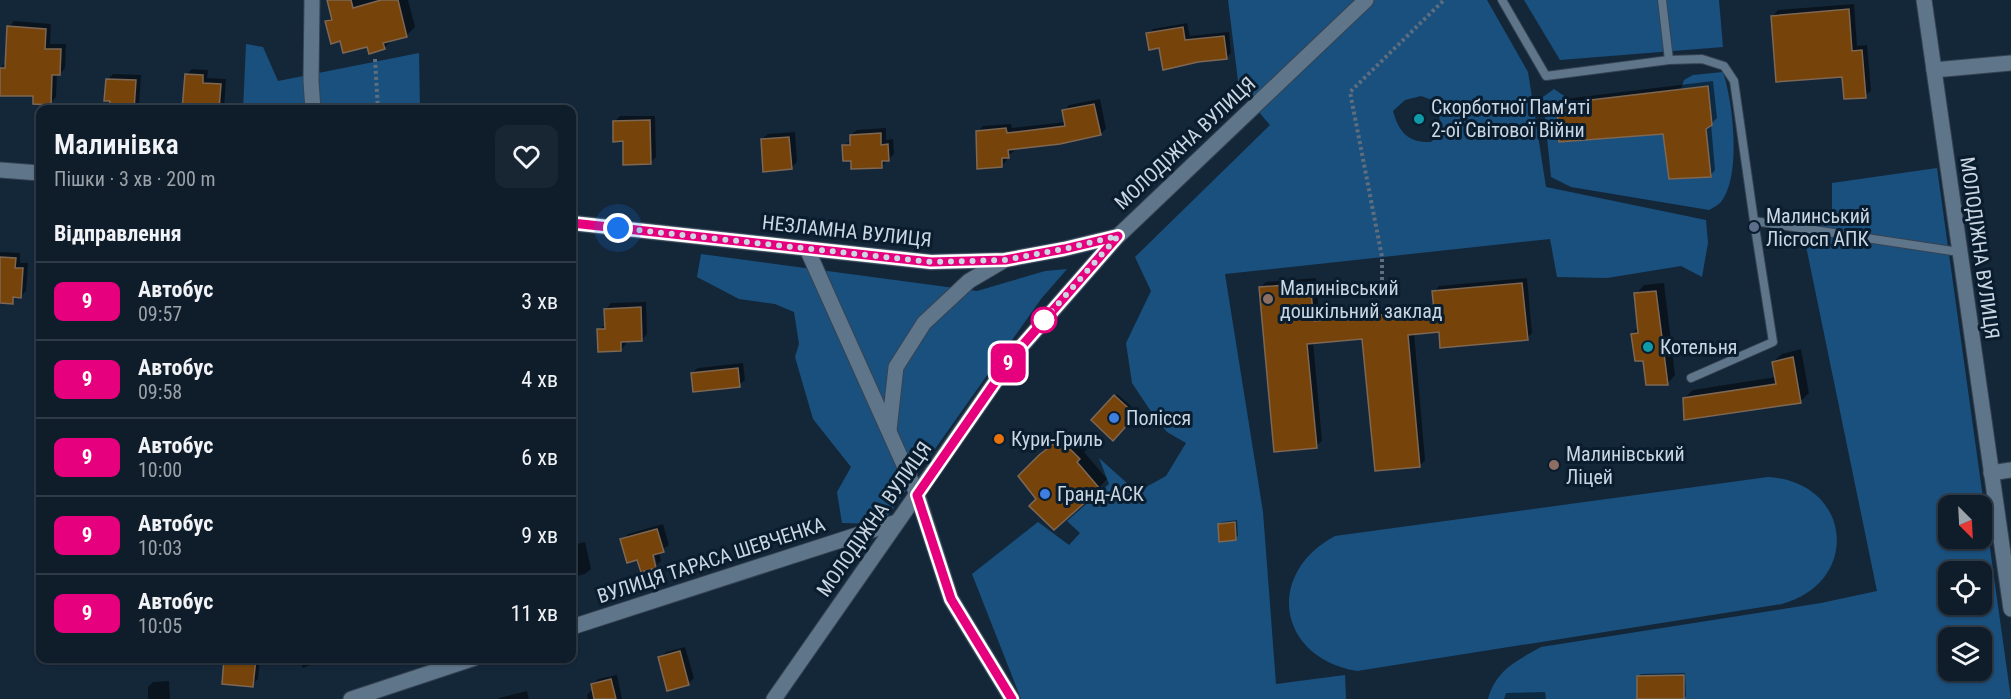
<!DOCTYPE html>
<html lang="uk">
<head>
<meta charset="utf-8">
<style>
  :root { --surface:#0f1d2b; --page:#182633; --text:#f1f3f6; --muted:#9ba2a9; --line:#2f3b47 }
  body { margin:0; font-family:"Roboto Condensed",sans-serif; background:var(--page); color:var(--text); height:100vh; display:flex; flex-direction:column; font-size:22px; white-space:nowrap }
  * { box-sizing:border-box; margin:0 }
  p { font-size:20px; color:var(--muted) }
  .icon { flex:none; width:33px; height:33px; fill:none; stroke:currentColor; stroke-width:2; stroke-linecap:round; stroke-linejoin:round }
  .map { position:relative; flex:1; overflow:hidden }
  .details { position:absolute; left:36px; top:105px; width:540px; height:558px; display:flex; flex-direction:column; background:var(--surface); border-radius:12px; box-shadow:0 2px 4px #0004,0 0 0 2px var(--line) }
  .details>* { flex:none }
  .badge { padding:0 12px; border-radius:9px; font-size:21px; line-height:39px }
  .needle { width:39px; rotate:156deg }
  .fabs { position:absolute; left:1938px; top:495px; display:grid; gap:12px }
  .fabs a { display:grid; place-items:center; width:54px; height:54px; border-radius:12px; background:var(--surface); box-shadow:0 2px 4px #0004,0 0 0 2px var(--line); font-size:30px }
  .you { position:absolute; width:30px; height:30px; margin:-15px; border:4px solid #fff; border-radius:50%; background:#1a73e8; box-shadow:0 0 0 9px #1a73e833 }
  .map>.badge { position:absolute; translate:-50% -50%; box-shadow:0 0 0 3px #fff }
  h2 { padding:0 18px; font-size:22px; line-height:54px }
  .round { display:grid; place-items:center; flex:none; width:63px; height:63px; border-radius:12px; background:var(--page) }
  .headline { display:flex; align-items:center; justify-content:space-between; height:102px; padding:0 18px }
  h1 { font-size:28px; font-weight:600; line-height:45px }
  ul { padding:0; list-style:none }
  li { display:flex; align-items:center; gap:18px; height:78px; padding:0 18px; border-top:2px solid var(--line) }
  li div { flex:1 }
  li b { display:block; font-size:22px }
  li em { font-style:normal }
  li .badge { min-width:66px; font-weight:700; text-align:center }
  .map>svg:first-child { display:block }
  .green { fill:#1a507e; fill-rule:evenodd }
  .shadow { fill:#0007 }
  .building { fill:#76440a; stroke:#7e6753; stroke-width:1.5 }
  .lines { fill:none; stroke-linecap:round; stroke-linejoin:round }
  .lane-casing { stroke:#354352; stroke-width:10 }
  .street-casing { stroke:#354352; stroke-width:17 }
  .secondary-casing { stroke:#354352; stroke-width:17 }
  .path { stroke:#5e6e7e; stroke-width:4; stroke-dasharray:3 3; stroke-linecap:butt }
  .lane { stroke:#5f758a; stroke-width:8 }
  .street { stroke:#5f758a; stroke-width:15 }
  .secondary { stroke:#5f758a; stroke-width:15 }
  .line-casing { stroke:#fff; stroke-width:14 }
  .line { stroke:#e6007e; stroke-width:9 }
  .walk { stroke:#cad6e2; stroke-width:6; stroke-dasharray:0 10.8 }
  .culture-dot { fill:#0f9aa8; stroke:#0a1d2f; stroke-width:2 }
  .service-dot { fill:#5c6f8a; stroke:#0a1d2f; stroke-width:2 }
  .education-dot { fill:#8d6e63; stroke:#0a1d2f; stroke-width:2 }
  .stop-dot { fill:#fff; stroke:#e6007e; stroke-width:3 }
  .shop-dot { fill:#3f7fe0; stroke:#0a1d2f; stroke-width:2 }
  .food-dot { fill:#e8710a; stroke:#0a1d2f; stroke-width:2 }
  .labels { text-anchor:middle; dominant-baseline:central; stroke-width:6; stroke-linejoin:round; paint-order:stroke }
  .poi-label { font-size:20px; fill:#cad6e2; stroke:#0a1d2f; text-anchor:start }
  .street-label { font-size:20px; fill:#cad6e2; stroke:#0a1d2f }
</style>
</head>
<body>
<div class="map">
<svg width="2011" height="699" viewBox="0 0 2011 699">
  <rect width="100%" height="100%" fill="#142739"/>
  <!-- green -->
  <g class="green">
    <path d="M1228,0h259l41,72 18,115 160,33 2,23 -6,34 -21,-11 -74,12 -50,-1 -7,-38 -325,35 38,238 13,172 69,-9 1,24h-325l-49,-125 66,-52 31,23 11,-12 -13,-12 42,-37 -10,-26 38,34 29,-16 20,-33 -19,-11 -13,-16 -22,-33 -6,-40 25,-52 -16,-34 135,-132 -31,-36zM1421,96l14,5 4,13 2,18 -10,10c-22,1 -32,-9 -38,-31l12,-11z"/>
    <polygon points="1524,0 1719,0 1723,47 1560,60"/>
    <polygon points="246,44 263,47 278,81 419,53 420,109 243,110"/>
    <path d="M1723,72c10,30 19,104 -2,130 -3,3 -8,6 -12,8l-138,-23 -20,-10 -8,-80 11,-8 19,13 -16,2 2,38 104,-8 6,45 41,-2 -4,-48 6,-4 -31,-36 3,-9 9,-5z"/>
    <path d="M1937,168l74,531h-523c8,-29 28,-38 53,-52l280,-44 56,-12 -78,-379 33,2v-31zM1948,506h34v32h-34zM1948,572h34v32h-34zM1948,638h34v32h-34z"/>
    <polygon points="701,254 977,291 1045,271 1067,269 1041,299 882,524 842,523 837,492 851,467 813,419 795,357 799,344 794,312 775,304 739,299 697,277"/>
    <path d="M1768,477c84,5 94,105 14,127l-425,67c-79,-13 -93,-97 -22,-135z"/>
  </g>
  <!-- shadow -->
  <g class="shadow">
    <polygon points="328,0 408,0 415,27 407,35 393,39 384,48 341,40 327,22 332,16"/>
    <polygon points="1854,4 1857,46 1867,45 1871,91 1865,96 1844,75 1773,16 1778,10"/>
    <polygon points="14,21 51,24 50,44 66,44 65,68 60,74 57,74 56,97 50,103 35,94 0,95 0,69 5,63 9,27"/>
    <polygon points="1187,23 1190,36 1229,32 1231,53 1226,58 1160,46 1148,34 1153,29"/>
    <polygon points="192,69 208,70 207,78 226,79 224,110 184,110 186,75"/>
    <polygon points="113,74 141,75 139,107 136,110 110,110 111,99 108,79"/>
    <polygon points="1713,81 1717,118 1711,124 1715,170 1710,176 1664,132 1558,105 1564,99"/>
    <polygon points="1100,99 1106,129 1100,134 1013,147 1014,151 1007,156 1007,160 1002,165 977,132 983,126 1011,124 1012,128 1066,122 1064,111 1069,105"/>
    <polygon points="620,116 655,116 656,157 650,163 614,122"/>
    <polygon points="886,128 886,140 893,139 894,154 882,166 852,159 844,146 851,140 851,135 857,130"/>
    <polygon points="795,132 797,162 791,168 762,139 768,134"/>
    <polygon points="0,252 20,253 20,263 28,263 26,291 21,296 0,295"/>
    <polygon points="1316,278 1319,316 1435,306 1434,292 1439,286 1527,278 1532,333 1527,338 1440,330 1414,333 1425,460 1420,466 1364,337 1313,342 1322,441 1316,446 1260,288 1266,282"/>
    <polygon points="1664,283 1675,375 1667,384 1632,334 1639,327 1636,294 1644,285"/>
    <polygon points="646,302 647,334 642,340 626,341 626,344 621,350 599,330 606,324 606,309 611,303"/>
    <polygon points="1801,349 1809,393 1800,402 1684,398 1693,390 1776,377 1773,362 1782,354"/>
    <polygon points="743,363 745,380 739,385 692,373 698,368"/>
    <polygon points="1117,394 1138,412 1113,439 1093,420"/>
    <polygon points="1070,431 1087,449 1084,452 1107,479 1099,488 1020,477 1049,446"/>
    <polygon points="1237,520 1238,536 1235,538 1219,524 1222,522"/>
    <polygon points="663,524 669,545 659,552 661,561 657,565 653,548 650,548 654,565 657,565 656,567 638,558 622,540 628,534"/>
    <polygon points="585,542 591,569 585,574 572,577 572,545"/>
    <polygon points="685,647 694,678 688,684 660,658 666,652"/>
    <polygon points="226,658 260,658 258,679 252,685"/>
    <polygon points="299,658 326,658 303,668"/>
    <polygon points="1685,673 1686,696 1683,699 1639,699 1638,676 1641,674"/>
    <polygon points="617,675 622,699 588,699 587,695 593,689 592,685 598,679"/>
    <polygon points="169,681 170,699 148,699 148,687 153,682"/>
    <polygon points="527,691 529,699 498,699 499,698"/>
    <polygon points="1545,692 1546,699 1504,699 1506,693"/>
  </g>
  <!-- building -->
  <g class="building">
    <polygon points="327,0 351,0 353,8 381,0 398,0 407,37 383,43 385,49 369,54 367,47 343,53 340,41 331,44 325,21 332,20"/>
    <polygon points="1849,9 1852,51 1862,50 1866,98 1844,99 1842,77 1776,82 1771,16"/>
    <polygon points="7,26 46,29 45,49 61,49 60,75 52,75 51,105 33,104 33,96 0,96 0,68 5,68"/>
    <polygon points="1183,27 1185,40 1224,36 1227,59 1198,62 1163,70 1159,48 1149,50 1146,33"/>
    <polygon points="185,74 203,75 203,83 221,84 219,110 182,110"/>
    <polygon points="106,79 136,80 134,110 109,110 110,101 104,101"/>
    <polygon points="1708,86 1712,125 1706,129 1711,177 1669,179 1663,134 1559,142 1557,104"/>
    <polygon points="1094,104 1101,135 1060,144 1008,150 1009,158 1002,158 1002,167 977,169 976,131 1006,128 1007,133 1065,126 1062,110"/>
    <polygon points="650,120 651,164 623,165 623,141 613,142 613,121"/>
    <polygon points="881,133 881,145 888,144 889,161 882,161 882,168 851,169 851,161 843,161 842,145 850,145 850,135"/>
    <polygon points="789,137 792,169 763,172 761,139"/>
    <polygon points="0,257 16,258 15,268 23,268 21,298 13,297 13,304 0,303"/>
    <polygon points="1310,283 1314,321 1434,310 1432,291 1522,283 1528,340 1440,348 1439,332 1408,335 1420,467 1375,471 1362,339 1307,344 1317,448 1274,452 1259,287"/>
    <polygon points="1656,291 1668,385 1646,385 1643,361 1635,361 1631,334 1638,333 1634,293"/>
    <polygon points="641,307 642,341 621,342 621,351 598,352 597,329 605,329 604,309"/>
    <polygon points="1793,357 1801,403 1684,420 1683,398 1776,384 1772,362"/>
    <polygon points="738,368 740,387 693,392 691,373"/>
    <polygon points="1114,395 1136,415 1113,441 1091,420"/>
    <polygon points="1060,439 1080,459 1077,462 1100,489 1054,530 1029,506 1036,499 1018,476 1039,455"/>
    <polygon points="1235,522 1236,540 1219,542 1218,524"/>
    <polygon points="657,529 664,552 653,555 656,568 641,572 637,560 627,563 620,539"/>
    <polygon points="680,651 689,685 667,691 658,657"/>
    <polygon points="224,658 256,658 253,687 222,684"/>
    <polygon points="1684,675 1684,699 1637,699 1637,676"/>
    <polygon points="611,679 616,699 594,699 591,684"/>
  </g>
  <g class="lines">
    <!-- lane casing -->
    <g class="lane-casing">
      <g id="lane">
        <polyline points="1502,0 1546,76 1669,60 1702,59 1724,66 1734,81 1754,221 1959,252"/>
        <polyline points="1662,0 1669,60"/>
        <polyline points="1691,378 1773,342 1754,221"/>
      </g>
    </g>
    <!-- street casing -->
    <g class="street-casing">
      <g id="street">
        <polyline points="312,0 311,81 313,110"/>
        <polyline points="1924,0 2011,609"/>
        <polyline points="1934,70 2011,63"/>
        <polyline points="0,170 40,173"/>
        <polyline points="572,223 931,262 1005,260 1064,249 1118,236"/>
        <polyline points="807,249 917,494 951,599 1012,699"/>
        <polyline points="889,430 896,367 924,323 969,281 1003,261"/>
        <polyline points="1991,473 2011,470"/>
        <polyline points="572,627 897,522"/>
        <polyline points="351,699 475,658"/>
      </g>
    </g>
    <!-- secondary casing -->
    <g class="secondary-casing">
      <polyline id="secondary" points="774,699 1014,355 1118,236 1366,0"/>
    </g>
    <!-- path -->
    <g class="path">
      <polyline points="375,59 378,110"/>
      <polyline points="1382,280 1382,257 1350,92 1444,0"/>
    </g>
    <!-- lane -->
    <use href="#lane" class="lane"/>
    <!-- street -->
    <use href="#street" class="street"/>
    <!-- secondary -->
    <use href="#secondary" class="secondary"/>
  </g>
  <g class="lines">
    <!-- line casing -->
    <g class="line-casing">
      <polyline id="line" points="572,223 931,262 1005,260 1064,249 1118,236 1014,355 917,495 951,599 1012,699"/>
    </g>
    <!-- line -->
    <use href="#line" class="line"/>
    <!-- walk -->
    <polyline class="walk" points="618,228 931,262 1005,260 1064,249 1118,236 1044,320"/>
  </g>
  <!-- markers -->
  <g class="culture-dot">
    <circle cx="1419" cy="119" r="6"/>
    <circle cx="1648" cy="347" r="6"/>
  </g>
  <circle class="service-dot" cx="1754" cy="227" r="6"/>
  <g class="education-dot">
    <circle cx="1268" cy="299" r="6"/>
    <circle cx="1554" cy="465" r="6"/>
  </g>
  <circle class="stop-dot" cx="1044" cy="320" r="12"/>
  <g class="shop-dot">
    <circle cx="1114" cy="418" r="6"/>
    <circle cx="1045" cy="494" r="6"/>
  </g>
  <circle class="food-dot" cx="999" cy="439" r="6"/>
  <g class="labels">
    <!-- poi labels -->
    <g class="poi-label">
      <text x="1431" y="107">Скорботної Пам'яті<tspan x="1431" dy="23">2-ої Світової Війни</tspan></text>
      <text x="1766" y="216">Малинський<tspan x="1766" dy="23">Лісгосп АПК</tspan></text>
      <text x="1280" y="288">Малинівський<tspan x="1280" dy="23">дошкільний заклад</tspan></text>
      <text x="1660" y="347">Котельня</text>
      <text x="1126" y="418">Полісся</text>
      <text x="1011" y="439">Кури-Гриль</text>
      <text x="1566" y="454">Малинівський<tspan x="1566" dy="23">Ліцей</tspan></text>
      <text x="1057" y="494">Гранд-АСК</text>
    </g>
    <!-- street labels -->
    <g class="street-label">
      <text transform="translate(1185 143) rotate(-43)">МОЛОДІЖНА ВУЛИЦЯ</text>
      <text transform="translate(847 231) rotate(6)">НЕЗЛАМНА ВУЛИЦЯ</text>
      <text transform="translate(1980 248) rotate(82)">МОЛОДІЖНА ВУЛИЦЯ</text>
      <text transform="translate(874 519) rotate(-55)">МОЛОДІЖНА ВУЛИЦЯ</text>
      <text transform="translate(711 560) rotate(-18)">ВУЛИЦЯ ТАРАСА ШЕВЧЕНКА</text>
    </g>
  </g>
</svg>
<div class="fabs">
<a><svg class="needle" viewBox="-14 -14 28 28"><path d="M0-13l5 13h-10z" fill="#e53935"/><path d="M0 13l5-13h-10z" fill="#9ba2a9"/></svg></a>
<a><svg class="icon" aria-label="locate" viewBox="0 0 24 24"><circle cx="12" cy="12" r="6"/><path d="M12 2v4M12 18v4M2 12h4M18 12h4"/></svg></a>
<a><svg class="icon" aria-label="layers" viewBox="0 0 24 24"><path d="M12 4l9 5-9 5-9-5zM3 14l9 5 9-5"/></svg></a>
</div>
<div class="you" style="left:618px;top:228px"></div>
<b class="badge" style="left:1008px;top:363px;background:#e6007e;color:#fff">9</b>
<section class="details">
<div class="headline"><div><h1>Малинівка</h1><p>Пішки · 3 хв · 200 m</p></div><a class="round"><svg class="icon" aria-label="heart" viewBox="0 0 24 24"><path d="M12 20l-8-8c-3-5 5-10 8-4 3-6 11-1 8 4z"/></svg></a></div>
<h2>Відправлення</h2>
<ul>
<li><span class="badge" style="background:#e6007e;color:#fff">9</span><div><b>Автобус</b><p>09:57</p></div><em>3 хв</em></li>
<li><span class="badge" style="background:#e6007e;color:#fff">9</span><div><b>Автобус</b><p>09:58</p></div><em>4 хв</em></li>
<li><span class="badge" style="background:#e6007e;color:#fff">9</span><div><b>Автобус</b><p>10:00</p></div><em>6 хв</em></li>
<li><span class="badge" style="background:#e6007e;color:#fff">9</span><div><b>Автобус</b><p>10:03</p></div><em>9 хв</em></li>
<li><span class="badge" style="background:#e6007e;color:#fff">9</span><div><b>Автобус</b><p>10:05</p></div><em>11 хв</em></li>
</ul>
</section>
</div>
</body>
</html>
